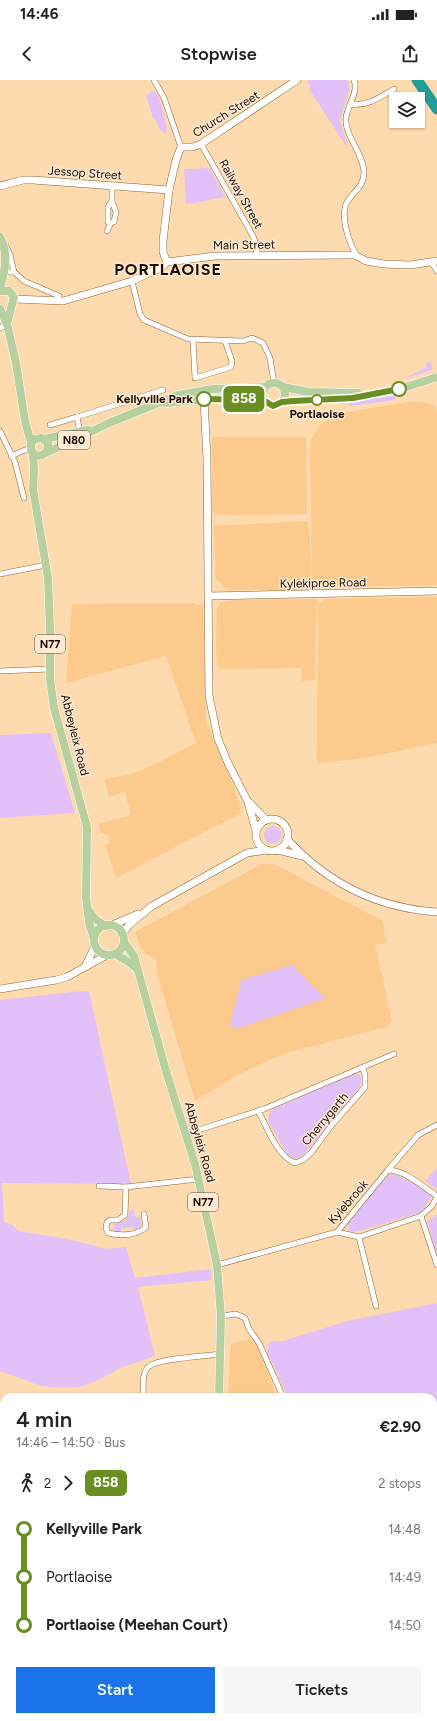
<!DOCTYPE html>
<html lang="en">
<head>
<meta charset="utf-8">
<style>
  :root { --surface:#fff; --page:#f6f6f6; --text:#222; --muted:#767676; --accent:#1a73e8 }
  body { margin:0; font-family:Figtree,sans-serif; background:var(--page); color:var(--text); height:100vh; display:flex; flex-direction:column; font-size:15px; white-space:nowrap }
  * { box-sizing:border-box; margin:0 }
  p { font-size:13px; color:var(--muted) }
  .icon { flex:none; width:22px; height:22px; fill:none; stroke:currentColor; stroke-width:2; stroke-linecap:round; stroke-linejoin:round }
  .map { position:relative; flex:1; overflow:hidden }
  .drawer { position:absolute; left:0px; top:1313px; width:437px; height:328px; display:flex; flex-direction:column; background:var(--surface); border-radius:12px 12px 0 0; box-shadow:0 1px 3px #0004 }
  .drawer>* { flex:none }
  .badge { padding:0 8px; border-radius:6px; font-size:14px; line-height:26px }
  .buttons { position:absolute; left:389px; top:12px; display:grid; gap:8px }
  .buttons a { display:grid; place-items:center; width:36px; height:36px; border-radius:0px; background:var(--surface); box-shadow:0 1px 3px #0004; font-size:20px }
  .map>.badge { position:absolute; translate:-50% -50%; box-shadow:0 0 0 2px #fff }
  .legs { display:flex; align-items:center; gap:6px; height:44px; padding:0 16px; font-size:13px }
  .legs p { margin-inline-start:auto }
  .overview { display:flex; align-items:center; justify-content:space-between; height:68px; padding:0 16px }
  h1 { font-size:22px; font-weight:600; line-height:30px }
  .action { display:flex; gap:8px; margin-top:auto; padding:8px 16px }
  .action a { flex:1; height:46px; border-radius:0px; background:var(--accent); color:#fff; font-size:16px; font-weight:600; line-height:46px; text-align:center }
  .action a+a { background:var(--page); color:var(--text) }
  ul { padding:0 16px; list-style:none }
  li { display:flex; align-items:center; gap:14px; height:48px; font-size:15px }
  li i { display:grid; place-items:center; width:6px; height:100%; margin:0 5px; background:currentColor }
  li i::after { content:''; width:10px; height:10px; margin:-5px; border:3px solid; border-radius:50%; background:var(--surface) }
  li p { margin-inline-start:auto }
  li:first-child i { background:linear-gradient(#0000 50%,currentColor 0) }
  li:last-child i { background:linear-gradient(currentColor 50%,#0000 0) }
  .status { display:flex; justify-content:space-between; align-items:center; height:28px; padding:0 20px; background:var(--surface); direction:ltr }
  .status svg { height:11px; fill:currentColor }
  header { display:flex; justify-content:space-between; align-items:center; height:52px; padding:0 16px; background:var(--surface); font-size:18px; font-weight:600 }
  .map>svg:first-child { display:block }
  .built { fill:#fcca8c }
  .green { fill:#e2c1f8 }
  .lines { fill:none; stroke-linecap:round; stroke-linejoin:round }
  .river { stroke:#229c98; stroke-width:11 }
  .street-casing { stroke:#8c642f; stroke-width:6 }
  .secondary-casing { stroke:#8c642f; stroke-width:8 }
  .primary-casing { stroke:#fff; stroke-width:9 }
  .street { stroke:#fff; stroke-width:5 }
  .secondary { stroke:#fff; stroke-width:7 }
  .primary { stroke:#b6d09f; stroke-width:8 }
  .line-1-casing { stroke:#fff; stroke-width:9 }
  .line-1 { stroke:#6b8e23; stroke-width:6 }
  .stop-1-dot { fill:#fff; stroke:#6b8e23; stroke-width:2 }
  .labels { text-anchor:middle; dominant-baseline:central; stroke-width:3; stroke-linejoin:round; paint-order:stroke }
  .shield { fill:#fdebd5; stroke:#605040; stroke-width:1 }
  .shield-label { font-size:11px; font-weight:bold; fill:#1c0d00 }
  .street-label { font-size:12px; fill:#1c0d00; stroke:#fdebd5 }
  .stop-label { font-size:12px; font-weight:bold; fill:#1c0d00; stroke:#fdebd5; text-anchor:end }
  .district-label { font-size:16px; font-weight:bold; letter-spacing:1px; fill:#1c0d00; stroke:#fdebd5 }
</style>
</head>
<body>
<div class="status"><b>14:46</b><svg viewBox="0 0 49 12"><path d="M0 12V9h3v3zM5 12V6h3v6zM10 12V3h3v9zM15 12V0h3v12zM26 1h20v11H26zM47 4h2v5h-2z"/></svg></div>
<header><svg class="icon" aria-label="back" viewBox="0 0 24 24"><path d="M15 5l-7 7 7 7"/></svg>Stopwise<svg class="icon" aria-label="share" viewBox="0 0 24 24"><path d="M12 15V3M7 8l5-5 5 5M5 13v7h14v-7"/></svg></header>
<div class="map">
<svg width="437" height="1641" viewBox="0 0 437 1641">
  <rect width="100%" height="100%" fill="#fedaaf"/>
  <!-- built -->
  <g class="built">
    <polygon points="408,322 420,322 434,325 437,333 437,505 312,507 310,362 319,346 330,338 342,333"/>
    <polygon points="212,357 306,357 307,434 231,435 214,434 212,428"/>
    <polygon points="305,441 308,442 310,460 311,508 308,510 231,510 225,508 216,499 214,446"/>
    <polygon points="437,517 437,663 360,679 317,683 318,525 325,519"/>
    <polygon points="317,519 315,600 302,601 301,588 218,589 216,570 217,528 221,522 236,520"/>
    <polygon points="194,523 196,525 203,525 206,641 234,706 241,733 116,798 105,765 110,763 108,755 101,753 98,744 131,735 125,712 109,717 104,699 131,694 153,685 196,663 166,576 66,603 72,524"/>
    <polygon points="262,784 274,784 383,841 386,863 375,865 392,942 386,947 286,973 239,994 195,1021 157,893 156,878 146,874 141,868 135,852"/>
    <polygon points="249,1259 256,1262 277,1317 228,1317 231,1264"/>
    <polygon points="433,1525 437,1533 437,1641 158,1641 159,1637 433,1637"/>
  </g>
  <!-- green -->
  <g class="green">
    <polygon points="309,0 347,0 349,4 349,10 340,40 348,69 309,9 310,4 307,2"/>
    <path d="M153,10c9,6 13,33 14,44l-7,-4 -5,-12h-2l-7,-22z"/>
    <path d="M210,88l15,29c-14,2 -25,6 -39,7l-2,-35z"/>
    <polygon points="429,282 432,284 432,290 401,300 427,287 425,283"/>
    <polygon points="392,315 395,317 395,320 350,326 348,324 350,320"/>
    <polygon points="51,653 75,733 0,738 0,655"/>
    <circle cx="273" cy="755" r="9"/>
    <polygon points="292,885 325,918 237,949 230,946 241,900"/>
    <polygon points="89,911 131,1104 2,1103 4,1142 13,1145 18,1151 68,1159 107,1169 126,1167 135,1198 211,1189 212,1200 138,1207 155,1276 120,1288 99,1300 80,1307 63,1308 41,1306 0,1291 0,920 72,912"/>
    <path d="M354,994h5c4,5 2,11 -1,16l-55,66 -10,3 -5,-3 -20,-35 1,-6 4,-6z"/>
    <polygon points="437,1088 437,1109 425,1101"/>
    <polygon points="394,1094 410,1101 432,1116 422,1132 360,1151 351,1152 348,1148 348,1143 388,1095"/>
    <polygon points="134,1128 135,1137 140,1137 142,1148 134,1151 133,1147 121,1148 121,1153 114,1152 114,1142 125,1141 128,1137 129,1132"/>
    <polygon points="437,1135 437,1176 428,1143 428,1141"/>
    <polygon points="437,1223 437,1400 433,1396 433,1317 288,1317 267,1272 269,1262 283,1261 347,1241"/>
    <polygon points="437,1402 437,1529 433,1521 433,1411 436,1407"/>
  </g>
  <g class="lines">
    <!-- river -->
    <polyline class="river" points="417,0 437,29"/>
    <!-- street casing -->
    <g class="street-casing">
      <g id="street">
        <polyline points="154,0 164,18 181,67"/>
        <path d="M354,0c5,12 -7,26 -8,38 -2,17 18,36 18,55 0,12 -9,18 -15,26 -11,14 0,45 9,58"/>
        <path d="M350,24c17,3 30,-7 44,-15"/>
        <polyline points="201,64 253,156 257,168 256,176"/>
        <polygon points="112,121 116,132 114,142 111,143 108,142 108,127"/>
        <polyline points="112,121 112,106"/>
        <polyline points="107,151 111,143"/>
        <polyline points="6,166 10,175 14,192"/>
        <polyline points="432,183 437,191"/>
        <polyline points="5,192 14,192 24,201 59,216"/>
        <polyline points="132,201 140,234 144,240 188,259 243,261 252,258 263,263 270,278 274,303"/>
        <polyline points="0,248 7,244"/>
        <polyline points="193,260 195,298 231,287 232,281 225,261"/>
        <polyline points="50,345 77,337"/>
        <polyline points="0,351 15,382 24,418"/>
        <polyline points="80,352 77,337 163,310"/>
        <polyline points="11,376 30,368"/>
        <polyline points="0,494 46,485"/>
        <polyline points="0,591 50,589"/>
        <path d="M258,1031c10,17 18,44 37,52l8,-3 8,-7 20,-27 34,-39v-12l-2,-7"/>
        <polyline points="186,1054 264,1029 394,974"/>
        <polyline points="388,1090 418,1055 437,1045"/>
        <polyline points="99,1106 126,1107 199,1099"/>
        <path d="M126,1107l-1,28 -7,5h-8l-3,2 -1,6 2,5c12,3 29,3 38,-6l-2,-13"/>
        <polyline points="421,1136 437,1185"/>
        <polyline points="337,1152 359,1157 421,1136 432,1126 437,1117"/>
        <polyline points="359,1157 376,1226"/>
        <path d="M217,1185l120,-33 51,-62c17,0 35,17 49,26"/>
        <polyline points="221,1236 236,1234 245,1238 249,1249 259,1263 283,1317"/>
        <path d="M143,1317c1,-9 -2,-22 5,-30 10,-9 58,-11 73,-13"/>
        <polyline points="433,1400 437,1403"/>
      </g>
    </g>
    <!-- secondary casing -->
    <g class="secondary-casing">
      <g id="secondary">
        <polyline points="0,106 23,100 33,100 169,110"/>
        <polyline points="167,182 163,172 163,161 169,110 176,80 181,67 193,67 201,64 297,0"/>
        <polyline points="14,219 63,221 132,201 162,187 167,182 215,176 347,175 355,175 366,181 384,184 410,185 437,181"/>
        <polyline points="204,319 207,379 209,616 218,659 228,683 248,722 256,751"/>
        <polyline points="209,516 437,511"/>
        <polyline points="250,723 266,740"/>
        <circle cx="272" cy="755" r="16"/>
        <path d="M287,759c40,44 91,69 150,73"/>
        <polyline points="278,770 302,776"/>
        <polyline points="110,846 138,834"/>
        <polyline points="122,854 130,844 152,826 247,773 266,770"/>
        <polyline points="86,885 95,866"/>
        <polyline points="0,909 56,900 67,897 107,875"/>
      </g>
    </g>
    <!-- primary casing -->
    <g class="primary-casing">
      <g id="primary">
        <path d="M0,157c9,16 5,35 0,51"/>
        <polyline points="0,211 9,211 14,217 7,244"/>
        <path d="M0,229l7,15 9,39 9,58 6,22v8c7,9 18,4 17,-8l-6,-5 -7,1 -4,4"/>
        <circle cx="274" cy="314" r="11"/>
        <polyline points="283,307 309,312 358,313"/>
        <polyline points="282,322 353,318 400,309 437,297"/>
        <polyline points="166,323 221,318 265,321"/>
        <polyline points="44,359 88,350"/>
        <polyline points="47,372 64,365 109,343 178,315 213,309 265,307"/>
        <polyline points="33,373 34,390 33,409 48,498 50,549 50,599 54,628 87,747 86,818 89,842 94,859"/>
        <polyline points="88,829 95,839 106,846"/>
        <circle cx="109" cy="860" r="15"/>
        <polyline points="124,862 134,876 166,991 195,1084 217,1185 221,1236 219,1317"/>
        <polyline points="115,874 127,881 137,889"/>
        <polyline points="154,1641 155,1637"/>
      </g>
    </g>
    <!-- street -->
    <use href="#street" class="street"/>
    <!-- secondary -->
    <use href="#secondary" class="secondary"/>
    <!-- primary -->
    <use href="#primary" class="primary"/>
  </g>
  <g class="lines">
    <!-- line-1 casing -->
    <g class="line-1-casing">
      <polyline id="line-1" points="204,319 254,320 265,321 273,326 282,322 294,321 353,318 399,309"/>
    </g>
    <!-- line-1 -->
    <use href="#line-1" class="line-1"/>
  </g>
  <!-- markers -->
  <g class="stop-1-dot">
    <circle cx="399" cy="309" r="7"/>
    <circle cx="204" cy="319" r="7"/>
    <circle cx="317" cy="320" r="5"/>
  </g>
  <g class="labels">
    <!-- shield labels -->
    <g class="shield">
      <rect x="58" y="351" width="32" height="18" rx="3"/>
      <rect x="35" y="555" width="30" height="18" rx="3"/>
      <rect x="188" y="1113" width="30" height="18" rx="3"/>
    </g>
    <g class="shield-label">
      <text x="74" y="360">N80</text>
      <text x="50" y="564">N77</text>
      <text x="203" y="1122">N77</text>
    </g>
    <!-- street labels -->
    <g class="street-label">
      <text transform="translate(226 34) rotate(-32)">Church Street</text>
      <text transform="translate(85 93) rotate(4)">Jessop Street</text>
      <text transform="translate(241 114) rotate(61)">Railway Street</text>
      <text transform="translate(244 165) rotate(-1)">Main Street</text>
      <text transform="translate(323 503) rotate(-1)">Kylekiproe Road</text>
      <text transform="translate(75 655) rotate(76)">Abbeyleix Road</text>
      <text transform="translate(325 1039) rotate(-50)">Cherrygarth</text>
      <text transform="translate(200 1062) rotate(74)">Abbeyleix Road</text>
      <text transform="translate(348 1122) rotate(-49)">Kylebrook</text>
    </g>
    <!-- stop labels -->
    <g class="stop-label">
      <text x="193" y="319">Kellyville Park</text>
      <text x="317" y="334" text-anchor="middle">Portlaoise</text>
    </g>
    <!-- district labels -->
    <g class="district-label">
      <text x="168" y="189">PORTLAOISE</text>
    </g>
  </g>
</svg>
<div class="buttons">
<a><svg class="icon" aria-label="layers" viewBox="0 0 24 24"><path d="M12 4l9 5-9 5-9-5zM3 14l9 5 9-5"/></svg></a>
</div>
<b class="badge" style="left:244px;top:319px;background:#6b8e23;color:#fff">858</b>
<section class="drawer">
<div class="overview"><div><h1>4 min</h1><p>14:46 – 14:50 · Bus</p></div><b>€2.90</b></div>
<div class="legs"><svg class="icon" aria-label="walk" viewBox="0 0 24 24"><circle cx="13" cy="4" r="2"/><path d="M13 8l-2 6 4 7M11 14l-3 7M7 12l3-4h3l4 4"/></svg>2<svg class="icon" aria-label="forward" viewBox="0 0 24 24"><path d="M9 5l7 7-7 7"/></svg><b class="badge" style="background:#6b8e23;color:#fff">858</b><p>2 stops</p></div>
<ul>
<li><i style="color:#6b8e23"></i><b>Kellyville Park</b><p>14:48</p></li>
<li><i style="color:#6b8e23"></i><span>Portlaoise</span><p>14:49</p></li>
<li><i style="color:#6b8e23"></i><b>Portlaoise (Meehan Court)</b><p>14:50</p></li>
</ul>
<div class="action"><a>Start</a><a>Tickets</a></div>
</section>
</div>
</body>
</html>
